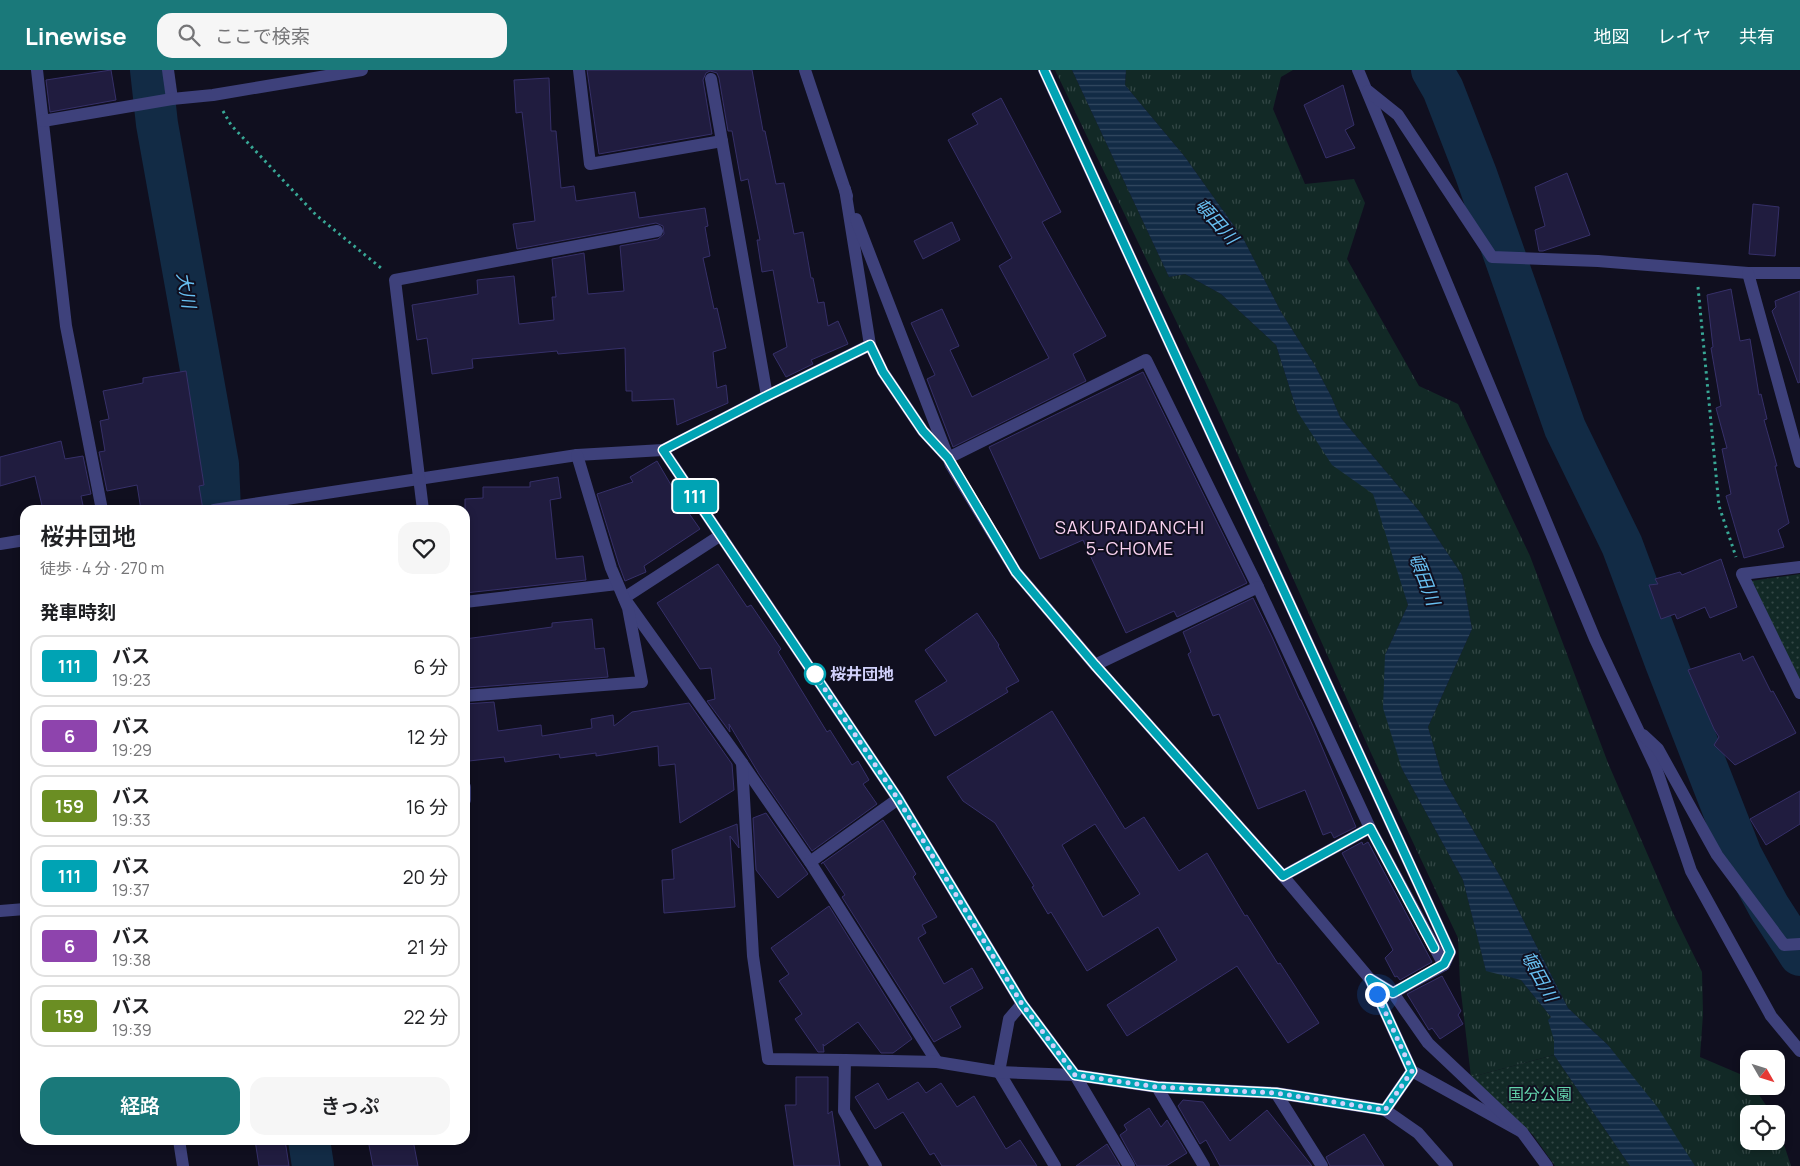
<!DOCTYPE html>
<html lang="ja">
<head>
<meta charset="utf-8">
<style>
  :root { --surface:#fff; --page:#f6f6f6; --text:#202124; --muted:#757577; --line:#e0e0e0; --accent:#1a797a }
  body { margin:0; font-family:Manrope,"Noto Sans JP",sans-serif; background:var(--page); color:var(--text); height:100vh; display:flex; flex-direction:column; font-size:19px; white-space:nowrap }
  * { box-sizing:border-box; margin:0 }
  p { font-size:16px; color:var(--muted) }
  .icon { flex:none; width:28px; height:28px; fill:none; stroke:currentColor; stroke-width:2; stroke-linecap:round; stroke-linejoin:round }
  .map { position:relative; flex:1; overflow:hidden }
  .details { position:absolute; left:20px; top:435px; width:450px; height:640px; display:flex; flex-direction:column; background:var(--surface); border-radius:15px; box-shadow:0 2px 8px #0003 }
  .details>* { flex:none }
  .badge { padding:0 10px; border-radius:4px; font-size:18px; line-height:32px }
  .needle { width:32px; rotate:129deg }
  .tools { position:absolute; left:1740px; top:980px; display:grid; gap:10px }
  .tools a { display:grid; place-items:center; width:45px; height:45px; border-radius:10px; background:var(--surface); box-shadow:0 2px 8px #0003; font-size:25px }
  .you { position:absolute; width:25px; height:25px; margin:-12px; border:4px solid #fff; border-radius:50%; background:#1a73e8; box-shadow:0 0 0 8px #1a73e833 }
  .map>.badge { position:absolute; translate:-50% -50%; box-shadow:0 0 0 2px #fff }
  h2 { padding:0 20px; font-size:19px; line-height:45px }
  .round { display:grid; place-items:center; flex:none; width:52px; height:52px; border-radius:15px; background:var(--page) }
  .overview { display:flex; align-items:center; justify-content:space-between; height:85px; padding:0 20px }
  h1 { font-size:24px; font-weight:600; line-height:38px }
  .cta { display:flex; gap:10px; margin-top:auto; padding:10px 20px }
  .cta a { flex:1; height:58px; border-radius:15px; background:var(--accent); color:#fff; font-size:20px; font-weight:600; line-height:58px; text-align:center }
  .cta a+a { background:var(--page); color:var(--text) }
  ul { padding:0; list-style:none }
  li { display:flex; align-items:center; gap:15px; height:62px; margin:0 10px 8px; padding:0 10px; border:2px solid var(--line); border-radius:15px }
  li div { flex:1 }
  li b { display:block; font-size:19px }
  li em { font-style:normal }
  li .badge { min-width:55px; font-weight:700; text-align:center }
  header { display:flex; align-items:center; gap:30px; box-sizing:border-box; height:70px; padding:0 25px; background:var(--accent); color:#fff }
  header strong { font-size:24px }
  nav { display:flex; gap:28px; margin-inline-start:auto; font-size:18px }
  .search { width:350px; height:45px; background:var(--page); display:flex; align-items:center; gap:12px; box-sizing:border-box; padding:0 18px; border-radius:15px; color:var(--muted); font-size:19px }
  .map>svg:first-child { display:block }
  .grass { fill:url(#grass-tufts) }
  .park { fill:url(#park-dots) }
  .water { fill:url(#water-rules) }
  .lines { fill:none; stroke-linecap:round; stroke-linejoin:round }
  .river { stroke:#122b45; stroke-width:42 }
  .building { fill:#201c3f; stroke:#363069; fill-rule:evenodd }
  .path { stroke:#38a896; stroke-width:3; stroke-dasharray:2.5 4; stroke-linecap:butt }
  .minor { stroke:#3e417b; stroke-width:12 }
  .line-casing { stroke:#fff; stroke-width:11 }
  .line { stroke:#00a3b4; stroke-width:8 }
  .walk { stroke:#d1d1fb; stroke-width:5; stroke-dasharray:0 9 }
  .stop-dot { fill:#fff; stroke:#00a3b4; stroke-width:2.5 }
  .labels { text-anchor:middle; dominant-baseline:central; stroke-width:4; stroke-linejoin:round; paint-order:stroke }
  .stop-label { font-size:16px; font-weight:bold; fill:#d1d1fb; stroke:#100f1f; text-anchor:start }
  .park-label { font-size:16px; fill:#64d4ad; stroke:#100f1f }
  .water-label { font-size:18px; font-style:italic; fill:#68c0f2; stroke:#100f1f }
  .neighbourhood-label { font-size:18px; letter-spacing:1px; fill:#fbd3f1; stroke:#100f1f }
</style>
</head>
<body>
<header>
<strong>Linewise</strong>
<div class="search"><svg class="icon" aria-label="search" viewBox="0 0 24 24"><circle cx="10" cy="10" r="6"/><path d="M15 15l6 6"/></svg>ここで検索</div>
<nav><a>地図</a><a>レイヤ</a><a>共有</a></nav>
</header>
<div class="map">
<svg width="1800" height="1096" viewBox="0 0 1800 1096">
  <defs>
    <pattern id="grass-tufts" width="24" height="20" patternUnits="userSpaceOnUse" patternTransform="scale(1.25)"><rect width="24" height="20" fill="#122926"/><path d="M3 7l-1-3M5 7V3M7 7l1-3M15 17l-1-3M17 17v-4M19 17l1-3" fill="none" stroke="#334746"/></pattern>
    <pattern id="park-dots" width="8" height="8" patternUnits="userSpaceOnUse" patternTransform="scale(1.25)"><rect width="8" height="8" fill="#122926"/><path d="M2 2h.1M6 6h.1" fill="none" stroke="#334746" stroke-width="1.8" stroke-linecap="round"/></pattern>
    <pattern id="water-rules" width="6" height="5" patternUnits="userSpaceOnUse" patternTransform="scale(1.25)"><rect width="6" height="5" fill="#122b45"/><path d="M0 2.5h6" fill="none" stroke="#334961"/></pattern>
  </defs>
  <rect width="100%" height="100%" fill="#100f1f"/>
  <!-- grass -->
  <g class="grass">
    <polygon points="1055,0 1072,0 1169,207 1185,204 1221,224 1276,275 1297,341 1377,423 1408,535 1385,585 1402,699 1463,810 1486,900 1521,910 1551,947 1554,970 1554,985 1471,1007 1460,914 1458,868 1371,683 1205,311"/>
    <polygon points="1126,0 1293,0 1281,7 1273,39 1305,114 1354,109 1365,133 1347,189 1419,316 1458,334 1530,486 1608,693 1672,841 1702,902 1703,944 1700,987 1747,1007 1749,1010 1749,1016 1753,1016 1772,1044 1749,1044 1749,1071 1776,1071 1776,1050 1791,1096 1695,1096 1608,975 1568,938 1507,818 1443,709 1428,657 1472,559 1462,505 1420,442 1340,347 1331,326 1314,294 1281,242 1244,170 1185,87 1125,15"/>
  </g>
  <!-- park -->
  <g class="park">
    <polygon points="1800,504 1800,611 1751,511"/>
    <polygon points="1554,985 1630,1096 1555,1096 1533,1065 1471,1007"/>
  </g>
  <!-- water -->
  <polygon class="water" points="1072,0 1126,0 1125,15 1185,87 1244,170 1281,242 1314,294 1331,326 1340,347 1420,442 1462,505 1472,559 1428,657 1443,709 1507,818 1568,938 1608,975 1658,1038 1695,1096 1630,1096 1554,985 1554,970 1548,950 1551,947 1521,910 1486,901 1463,810 1402,699 1383,638 1385,585 1408,535 1373,424 1332,395 1297,341 1276,275 1221,224 1185,204 1169,207"/>
  <g class="lines">
    <!-- river -->
    <g class="river">
      <polyline points="151,0 157,54 218,394 220,440"/>
      <polyline points="1432,0 1443,19 1476,104 1565,358 1622,475 1666,593 1741,785 1769,837 1800,885"/>
      <polyline points="309,1070 313,1096"/>
    </g>
  </g>
  <!-- building -->
  <g class="building">
    <polygon points="111,0 116,30 50,42 46,10"/>
    <polygon points="587,0 752,0 763,61 765,61 776,114 784,113 794,164 803,162 811,208 813,208 818,233 824,232 828,256 838,251 848,274 811,290 813,294 786,307 773,284 787,277 773,200 762,202 757,170 760,170 748,109 741,111 732,61 728,61 719,8 717,3 710,1 706,3 703,10 712,64 599,84"/>
    <polygon points="549,8 551,61 556,61 561,118 574,116 576,131 635,122 639,148 705,138 708,156 705,157 710,186 703,188 714,239 717,238 726,278 713,282 717,318 726,315 728,333 677,355 674,329 632,331 632,321 626,321 625,278 558,284 557,281 472,289 473,298 432,304 427,268 417,270 412,235 478,224 477,210 514,206 519,254 554,250 552,227 556,227 552,189 584,183 588,224 624,221 620,176 658,169 664,164 663,156 656,153 517,179 513,154 535,151 522,42 516,43 514,10"/>
    <polygon points="1343,15 1354,55 1345,60 1355,78 1326,88 1304,35"/>
    <polygon points="1001,28 1061,142 1042,152 1106,266 1073,284 1086,311 953,377 927,309 935,305 911,253 942,239 959,276 950,280 972,327 1049,288 999,196 1012,188 948,70 978,54 972,44"/>
    <polygon points="1567,103 1590,165 1543,181 1539,181 1535,160 1545,156 1535,117"/>
    <polygon points="1753,134 1779,137 1775,186 1749,184"/>
    <polygon points="952,152 960,170 923,189 914,171"/>
    <polygon points="1731,219 1740,271 1750,269 1759,325 1761,324 1767,349 1764,350 1777,396 1775,396 1789,453 1778,460 1784,477 1744,488 1726,426 1731,424 1722,379 1727,378 1716,338 1721,336 1711,278 1713,277 1707,225"/>
    <polygon points="1800,221 1800,312 1798,313 1772,241 1776,237 1775,231"/>
    <polygon points="186,301 204,415 199,416 203,440 141,440 137,415 107,421 99,382 105,381 100,351 109,349 103,321 143,313 143,308"/>
    <polygon points="1143,302 1247,513 1177,547 1174,541 1126,563 1083,470 1040,489 989,377"/>
    <polygon points="61,371 65,389 83,386 91,424 81,426 84,440 43,440 35,406 0,416 0,387"/>
    <polygon points="657,391 681,432 700,459 644,496 646,502 625,511 619,495 597,424 633,412 630,407"/>
    <polygon points="558,407 561,428 550,430 556,489 583,486 586,510 465,523 465,429 483,428 483,417 530,417 530,412"/>
    <polygon points="1721,489 1737,537 1710,548 1705,537 1677,549 1675,544 1661,549 1649,515 1658,514 1655,509 1680,502 1682,505"/>
    <polygon points="718,494 747,537 751,535 781,579 778,582 827,662 830,660 852,695 858,691 869,710 863,714 877,734 812,781 759,704 729,654 730,662 707,631 715,629 711,598 700,599 657,533"/>
    <polygon points="1253,528 1272,567 1300,630 1301,630 1313,656 1356,757 1334,768 1331,762 1323,765 1305,720 1258,739 1219,644 1213,646 1188,584 1191,582 1183,562"/>
    <polygon points="977,543 999,575 998,576 1019,611 1006,618 1008,622 935,666 915,631 947,611 925,580"/>
    <polygon points="592,549 595,579 604,578 608,607 465,618 465,569 552,557 552,553"/>
    <polygon points="1740,583 1743,591 1753,586 1771,622 1773,621 1796,663 1735,695 1714,675 1719,667 1714,659 1688,600"/>
    <polygon points="494,632 498,661 541,655 542,666 592,658 591,649 613,645 614,656 632,642 689,633 732,694 734,720 680,753 675,694 659,696 658,676 596,686 596,683 560,688 559,684 505,692 504,687 469,691 465,660 465,634"/>
    <path d="M1052,641l73,118 19,-12 35,54 28,-18 38,63 2,-1 31,49 2,-1 39,60 -31,20 -51,-77 -110,70 -20,-31 70,-45 -19,-33 -71,44 -36,-59 -3,2 -16,-27 2,-1 -39,-63 -32,-22 -16,-24zM1095,754l45,70 -37,23 -41,-72z"/>
    <polygon points="1800,721 1800,754 1766,775 1750,749"/>
    <polygon points="766,743 808,804 778,828 756,800 753,748"/>
    <polygon points="883,750 916,804 913,807 937,847 922,855 926,863 918,868 944,914 972,898 983,918 950,937 961,957 934,972 842,827 845,825 823,792 821,794"/>
    <polygon points="737,754 739,778 730,766 735,837 664,843 662,810 674,809 672,780"/>
    <polygon points="1362,772 1363,775 1368,772 1432,892 1400,910 1397,906 1395,907 1385,888 1393,880 1342,783"/>
    <polygon points="829,836 912,969 893,983 881,983 858,952 824,976 823,974 824,982 818,982 795,949 802,944 779,911 789,904 771,878"/>
    <polygon points="1442,906 1461,941 1458,945 1463,954 1440,969 1432,958 1429,960 1407,924"/>
    <polygon points="796,1007 828,1007 828,1044 832,1041 840,1096 794,1096 785,1035 796,1035"/>
    <polygon points="918,1012 926,1023 941,1013 957,1037 974,1026 1006,1079 1020,1070 1037,1096 942,1096 934,1083 930,1085 903,1042 875,1059 855,1027 878,1013 888,1030"/>
    <polygon points="1183,1030 1203,1032 1230,1071 1267,1040 1312,1096 1220,1096 1206,1070 1200,1074 1178,1036"/>
    <polygon points="1149,1038 1161,1057 1167,1050 1187,1083 1166,1096 1137,1096 1120,1065 1127,1060 1124,1055"/>
    <polygon points="1364,1064 1384,1096 1330,1096 1326,1087"/>
    <polygon points="255,1070 285,1070 289,1096 259,1096"/>
    <polygon points="368,1070 413,1070 418,1096 373,1096"/>
    <polygon points="1107,1074 1120,1096 1076,1096"/>
  </g>
  <g class="lines">
    <!-- path -->
    <g class="path">
      <polyline points="223,41 231,55 316,145 381,198"/>
      <polyline points="1698,217 1719,436 1736,487"/>
    </g>
    <!-- minor -->
    <g class="minor">
      <polyline points="37,0 66,256 102,440"/>
      <polyline points="168,0 172,29"/>
      <polyline points="579,0 590,94 722,71"/>
      <polyline points="805,0 847,126"/>
      <polyline points="1044,0 1450,882 1444,895 1393,923 1370,909"/>
      <polyline points="1358,0 1595,569 1656,698 1691,801 1771,946 1800,981"/>
      <polyline points="711,9 767,326"/>
      <polyline points="1368,21 1398,45 1492,187 1598,191 1748,203 1800,203"/>
      <polyline points="43,51 172,29 213,25 362,0"/>
      <polyline points="845,119 870,275 883,302 923,361 948,388 1146,290 1258,517 1370,758 1444,895"/>
      <polyline points="856,149 951,395 1016,502 1095,595 1258,517"/>
      <polyline points="1748,203 1800,392"/>
      <polyline points="663,380 898,729 1022,934 1075,1005 1129,1096"/>
      <polyline points="214,440 577,385 663,380 767,326 870,275"/>
      <polyline points="423,440 395,210 657,161"/>
      <polyline points="721,465 624,528 742,693 810,792 937,992"/>
      <polyline points="0,474 25,470"/>
      <polyline points="1800,497 1742,504 1800,623"/>
      <polyline points="465,532 617,514"/>
      <polyline points="1095,595 1283,806 1370,758"/>
      <polyline points="465,626 642,612 628,538 611,498 577,385"/>
      <polyline points="1643,665 1658,679 1717,785 1784,875 1800,874"/>
      <polyline points="742,693 753,886 768,989 845,990"/>
      <polyline points="465,717 465,730"/>
      <polyline points="810,792 898,729"/>
      <polyline points="1283,806 1370,909 1412,1001 1522,1062"/>
      <polyline points="0,841 25,839"/>
      <polyline points="1393,923 1428,973 1522,1062 1547,1096"/>
      <polyline points="1022,934 1009,949 999,1002 1055,1096"/>
      <polyline points="1157,1017 1276,1023 1385,1040 1418,1063 1447,1096"/>
      <polyline points="1276,1023 1322,1096"/>
      <polyline points="1385,1040 1412,1001"/>
      <polyline points="179,1070 183,1096"/>
      <polyline points="876,1096 844,1041 845,990 937,992 999,1002 1075,1005 1157,1017 1204,1096"/>
    </g>
  </g>
  <g class="lines">
    <!-- line casing -->
    <g class="line-casing">
      <polyline id="line" points="1044,0 1450,882 1444,894 1393,923 1370,909 1412,1001 1385,1040 1276,1023 1157,1017 1075,1005 1022,934 898,729 663,380 767,326 870,275 883,302 923,361 948,388 1016,502 1095,595 1283,806 1370,758 1434,878"/>
    </g>
    <!-- line -->
    <use href="#line" class="line"/>
    <!-- walk -->
    <polyline class="walk" points="815,604 810,597 898,729 1022,934 1075,1005 1157,1017 1276,1023 1385,1040 1412,1001 1377,924"/>
  </g>
  <!-- markers -->
  <circle class="stop-dot" cx="815" cy="604" r="10"/>
  <g class="labels">
    <!-- stop labels -->
    <g class="stop-label">
      <text x="830" y="604">桜井団地</text>
    </g>
    <!-- park labels -->
    <g class="park-label">
      <text x="1540" y="1024">国分公園</text>
    </g>
    <!-- water labels -->
    <g class="water-label">
      <text transform="translate(1217 151) rotate(48)">頓田川</text>
      <text transform="translate(187 220) rotate(80)">大川</text>
      <text transform="translate(1425 509) rotate(69)">頓田川</text>
      <text transform="translate(1540 906) rotate(61)">頓田川</text>
    </g>
    <!-- neighbourhood labels -->
    <g class="neighbourhood-label">
      <text x="1130" y="457">SAKURAIDANCHI<tspan x="1130" dy="21">5-CHOME</tspan></text>
    </g>
  </g>
</svg>
<div class="tools">
<a><svg class="needle" viewBox="-14 -14 28 28"><path d="M0-13l5 13h-10z" fill="#e53935"/><path d="M0 13l5-13h-10z" fill="#757577"/></svg></a>
<a><svg class="icon" aria-label="locate" viewBox="0 0 24 24"><circle cx="12" cy="12" r="6"/><path d="M12 2v4M12 18v4M2 12h4M18 12h4"/></svg></a>
</div>
<div class="you" style="left:1377px;top:924px"></div>
<b class="badge" style="left:695px;top:426px;background:#00a3b4;color:#fff">111</b>
<section class="details">
<div class="overview"><div><h1>桜井団地</h1><p>徒歩 · 4 分 · 270 m</p></div><a class="round"><svg class="icon" aria-label="heart" viewBox="0 0 24 24"><path d="M12 20l-8-8c-3-5 5-10 8-4 3-6 11-1 8 4z"/></svg></a></div>
<h2>発車時刻</h2>
<ul>
<li><span class="badge" style="background:#00a3b4;color:#fff">111</span><div><b>バス</b><p>19:23</p></div><em>6 分</em></li>
<li><span class="badge" style="background:#8e44ad;color:#fff">6</span><div><b>バス</b><p>19:29</p></div><em>12 分</em></li>
<li><span class="badge" style="background:#6b8e23;color:#fff">159</span><div><b>バス</b><p>19:33</p></div><em>16 分</em></li>
<li><span class="badge" style="background:#00a3b4;color:#fff">111</span><div><b>バス</b><p>19:37</p></div><em>20 分</em></li>
<li><span class="badge" style="background:#8e44ad;color:#fff">6</span><div><b>バス</b><p>19:38</p></div><em>21 分</em></li>
<li><span class="badge" style="background:#6b8e23;color:#fff">159</span><div><b>バス</b><p>19:39</p></div><em>22 分</em></li>
</ul>
<div class="cta"><a>経路</a><a>きっぷ</a></div>
</section>
</div>
</body>
</html>
